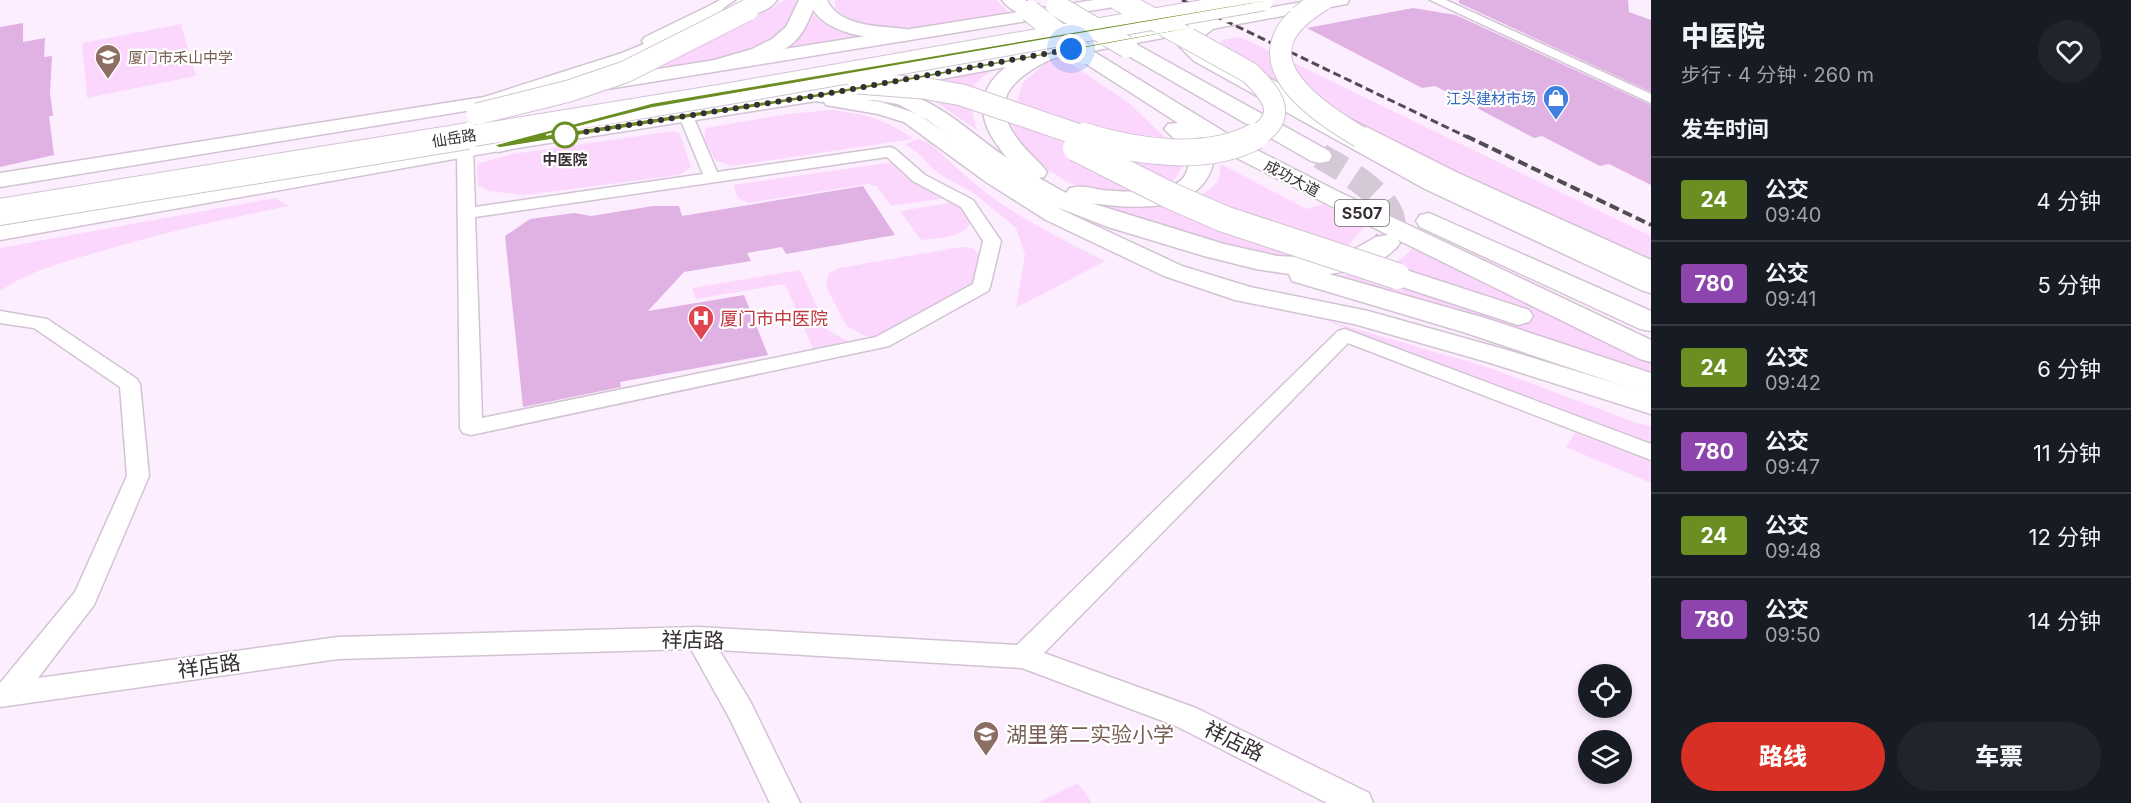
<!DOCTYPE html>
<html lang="zh">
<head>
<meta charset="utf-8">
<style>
  :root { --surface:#171b24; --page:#20242c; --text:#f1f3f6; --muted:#9ea1a6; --line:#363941; --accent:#d93025 }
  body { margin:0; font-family:Inter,"Noto Sans SC",sans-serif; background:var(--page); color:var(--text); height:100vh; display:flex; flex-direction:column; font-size:22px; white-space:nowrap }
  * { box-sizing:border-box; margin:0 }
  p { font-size:20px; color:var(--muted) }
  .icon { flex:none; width:33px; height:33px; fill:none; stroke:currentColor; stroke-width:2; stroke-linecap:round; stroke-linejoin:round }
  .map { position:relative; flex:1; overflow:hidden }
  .sheet { display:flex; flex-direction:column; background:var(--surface); width:480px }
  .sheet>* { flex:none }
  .badge { padding:0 12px; border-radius:4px; font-size:21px; line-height:39px }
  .fabs { position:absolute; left:1578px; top:664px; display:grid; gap:12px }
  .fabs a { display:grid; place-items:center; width:54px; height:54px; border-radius:50%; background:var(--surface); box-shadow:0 3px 9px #0003; font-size:30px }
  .you { position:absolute; width:30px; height:30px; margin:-15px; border:4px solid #fff; border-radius:50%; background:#1a73e8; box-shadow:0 0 0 9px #1a73e833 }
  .map>.badge { position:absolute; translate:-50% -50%; box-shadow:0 0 0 3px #fff }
  h2 { padding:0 30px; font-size:22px; line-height:54px }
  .round { display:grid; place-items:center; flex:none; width:63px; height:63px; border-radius:32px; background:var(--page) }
  .summary { display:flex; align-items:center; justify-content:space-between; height:102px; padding:0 30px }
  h1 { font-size:28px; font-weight:800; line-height:45px }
  .action { display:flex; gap:12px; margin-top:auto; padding:12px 30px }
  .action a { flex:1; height:69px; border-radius:36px; background:var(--accent); color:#fff; font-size:24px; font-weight:800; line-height:69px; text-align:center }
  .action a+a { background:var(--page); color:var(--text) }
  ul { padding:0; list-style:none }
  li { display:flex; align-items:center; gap:18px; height:84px; padding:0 30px; border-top:2px solid var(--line) }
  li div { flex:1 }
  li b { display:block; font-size:22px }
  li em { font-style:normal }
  li .badge { min-width:66px; font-weight:700; text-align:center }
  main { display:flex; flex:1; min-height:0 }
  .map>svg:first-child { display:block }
  .green { fill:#fbd7fe }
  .building { fill:#e0b1e3 }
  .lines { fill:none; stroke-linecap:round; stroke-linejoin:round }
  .highway-tunnel { stroke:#d5c8d7; stroke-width:26; stroke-dasharray:26 14; stroke-linecap:butt }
  .street-casing { stroke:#d2c3d3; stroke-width:3 }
  .secondary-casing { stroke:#d2c3d3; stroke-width:3 }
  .highway-casing { stroke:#d2c3d3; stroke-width:3 }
  .street { fill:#fff; fill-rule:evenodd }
  .secondary { fill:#fff; fill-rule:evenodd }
  .highway { fill:#fff; fill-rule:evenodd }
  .rail-far1 { stroke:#534b53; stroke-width:3; stroke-dasharray:8 4; stroke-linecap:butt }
  .rail { stroke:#534b53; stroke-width:4; stroke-dasharray:10 4.5; stroke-linecap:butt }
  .highway-bridge-far1-casing { stroke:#d2c3d3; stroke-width:23; stroke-linecap:butt }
  .highway-bridge-casing { stroke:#d2c3d3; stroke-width:28; stroke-linecap:butt }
  .highway-bridge-far1 { stroke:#fff; stroke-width:21 }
  .highway-bridge { stroke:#fff; stroke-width:26 }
  .line { fill:#6b8e23; stroke:#fff; stroke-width:1.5 }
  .walk { stroke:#363036; stroke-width:6; stroke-dasharray:0 10.8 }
  .stop-dot { fill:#fff; stroke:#6b8e23; stroke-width:3 }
  .labels { text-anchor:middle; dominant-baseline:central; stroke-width:4.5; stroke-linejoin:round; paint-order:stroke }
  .far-education-label { font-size:15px; fill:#785e54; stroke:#fff; text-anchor:start }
  .far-shop-label { font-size:15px; fill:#366cbe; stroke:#fff; text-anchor:end }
  .far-street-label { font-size:15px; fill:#363036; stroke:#fff }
  .far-stop-label { font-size:15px; font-weight:bold; fill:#363036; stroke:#fff }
  .shield { fill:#fff; stroke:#726e72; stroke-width:1.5 }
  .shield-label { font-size:16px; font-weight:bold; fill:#363036 }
  .health-label { font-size:18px; fill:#be3a42; stroke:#fff; text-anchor:start }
  .near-street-label { font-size:21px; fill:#363036; stroke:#fff }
  .near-education-label { font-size:21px; fill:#785e54; stroke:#fff; text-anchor:start }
</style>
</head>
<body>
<main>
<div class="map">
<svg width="1651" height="803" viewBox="0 0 1651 803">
  <rect width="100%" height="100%" fill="#fdeeff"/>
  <!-- green -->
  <g class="green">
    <path d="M786,0h18c6,26 47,30 68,35l-227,38z"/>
    <path d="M835,0h161l15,14c-50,7 -137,32 -176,-6z"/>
    <polygon points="181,24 196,76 87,98 82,43"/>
    <polygon points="1240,37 1651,236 1651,264 1333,115 1230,57 1221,47 1222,40"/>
    <polygon points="1062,58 1129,103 1176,148 1181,168 1174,181 1141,193 1108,193 1069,183 1043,167 1019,142 1011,121 1023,82 1051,59"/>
    <path d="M1002,67c-37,14 -35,29 -25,63l-41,-28 -46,-14z"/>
    <path d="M831,110c36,4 53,9 83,29l-182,27 -17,-6 -11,-20 2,-12 81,-14z"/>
    <polygon points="674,131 680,134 691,167 679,175 524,195 488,191 478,185 477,164 512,154"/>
    <path d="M918,139l12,4c18,17 36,34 55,49 37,28 79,48 120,69l-89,47 9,-53 -9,-27 -41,-34 -39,-22 -18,-19 -13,-9z"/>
    <polygon points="894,162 900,165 910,178 946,198 891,206 876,186 868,184 748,203 738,198 733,185"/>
    <path d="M1221,164l85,45 17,-5 43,21 -21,24 -56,12 -36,-7 -168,-52c37,5 105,13 132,-20 3,-4 3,-13 4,-18z"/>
    <path d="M275,198l14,8c-64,13 -124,26 -187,45 -35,10 -71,19 -102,40v-43z"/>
    <path d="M955,202l6,2 11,14c-6,21 -33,20 -51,22l-21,-29z"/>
    <polygon points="961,247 972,248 981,257 976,286 878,338 865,336 847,326 826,287 828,274 839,268"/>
    <path d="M1413,248l238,114v14c-106,-38 -213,-73 -323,-100 36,-2 59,-1 85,-28z"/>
    <polygon points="800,270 828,330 853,344 814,351 785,284 696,299 692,288"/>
    <polygon points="1322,319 1487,367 1637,423 1651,426 1651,445"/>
    <polygon points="1575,433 1651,462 1651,483 1566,447"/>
    <polygon points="1078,783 1092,803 1038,803"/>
  </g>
  <!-- building -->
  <g class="building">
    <polygon points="1459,0 1628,0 1629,12 1651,20 1651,92 1459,3"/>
    <polygon points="1413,8 1456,15 1651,105 1651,185 1609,164 1600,166 1542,136 1534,138 1435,86 1422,88 1307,28"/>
    <polygon points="23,23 23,42 45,38 44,57 52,56 50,93 53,116 49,116 54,155 0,167 0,27"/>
    <polygon points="863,186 895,235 786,254 782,247 747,253 751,261 684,272 648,311 744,295 768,355 620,382 621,387 523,407 505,236 530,219 574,213 591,216 653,206 679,206 682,216"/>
  </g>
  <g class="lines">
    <!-- highway-tunnel -->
    <path class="highway-tunnel" d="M1320,156c23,13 73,40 73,70 0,6 -4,12 -7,17"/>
    <!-- street casing -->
    <g class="street-casing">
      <g id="street">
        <polygon points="720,0 735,0 719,11 711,11 711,5"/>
        <polygon points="1430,0 1446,0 1651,94 1651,103"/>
        <path d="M686,112l7,4 24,56 173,-25 5,2 30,26 48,25 28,41 -11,46 -2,4 -99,55 -418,89 -8,-2 -3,-5 -3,-277 3,-3 5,-2 8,5 2,56 228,-33 -24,-58zM887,157l26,24 48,26 22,34 -10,43 -97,53 -394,81 -7,-201z"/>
        <polygon points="0,311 47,319 137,379 140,384 149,476 94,605 38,678 338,637 698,627 1017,645 1338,331 1345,329 1651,444 1651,460 1348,343 1044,653 1196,708 1369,793 1373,803 1327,803 1176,726 1022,668 719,650 750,701 800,803 770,803 730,719 691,649 338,659 0,707 0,683 75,592 127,476 120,387 34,328 0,323"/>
      </g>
    </g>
    <!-- secondary casing -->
    <g class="secondary-casing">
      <g id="secondary">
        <polygon points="1094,0 1134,0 1132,4 1126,5 595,91 588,89 585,85 588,81 595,79"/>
        <polygon points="1313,0 1349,0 1347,4 1341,5 844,97 881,102 918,114 1002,172 1062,210 1182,266 1250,287 1368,311 1507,350 1651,394 1651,414 1487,362 1354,324 1235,300 1164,276 1046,220 986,182 904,122 878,114 826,105 823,100 499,151 0,240 0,226 499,139 820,89"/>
        <polygon points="715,3 721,4 724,8 721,12 680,33 682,37 679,41 614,69 522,97 520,102 0,187 0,173 484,97 622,53 644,44 642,41 645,37"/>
        <polygon points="1241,64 1458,173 1651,260 1651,278 1442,183 1234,74 1231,70 1234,66"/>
      </g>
    </g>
    <!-- highway casing -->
    <g class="highway-casing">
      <g id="highway">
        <path d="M753,0h24c-7,10 -24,17 -36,14l-2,-4z"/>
        <path d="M799,0h28c12,27 53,26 78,29l7,2 3,4 -3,4 -7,2c-30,-3 -73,-4 -92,-31 -5,12 -10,24 -19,32 -14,14 -65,32 -83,27l-3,-4 3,-4 41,-12 20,-10 14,-12z"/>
        <path d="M1002,0h23l15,11 -3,4c-12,3 -28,-5 -35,-15z"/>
        <polygon points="1208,19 1215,21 1218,25 1200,39 1199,44 1208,53 1443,179 1651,273 1651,293 1641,290 1425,189 1194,61 1179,46 1180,37 1201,21"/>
        <polygon points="1127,41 1134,43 1329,151 1332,156 1329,161 1320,163 1311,161 1120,51 1117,47 1120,43"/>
        <path d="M1048,47l7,2 3,4 -3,4c-37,19 -71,39 -36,84 8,11 20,20 28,31l-3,5 -5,1 27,15 4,-5c11,-3 21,0 32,2 20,2 69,5 82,-13 3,-5 5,-12 6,-18l-8,-13 -18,-17 4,-5 10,-1 -101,-65 -3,-4 3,-4 7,-2 7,2 150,92 98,50 312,148v22l-11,-3 -242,-119 2,3c-16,22 -47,28 -71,31l156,44 166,55v22l-188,-63 -171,-51 -3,-7 -33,-5 -52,-13 -96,-29 -54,-21 -51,-29 -75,-57 -30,-16 -24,-4 -54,2 -8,-2 -3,-5 3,-5c13,-3 28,-3 41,-3 74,-2 99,33 154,71 -9,-12 -20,-25 -23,-41 -8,-37 33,-63 64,-70zM1199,136l26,16 163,83 -12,2 -32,18 -24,3 -43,-2 -53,-12 -133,-41c43,6 113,12 123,-44z"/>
        <polygon points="575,118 583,120 587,125 583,130 499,152 491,150 487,145 491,140"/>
        <polygon points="1429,213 1651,311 1651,331 1640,329 1420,227 1416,221 1420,215"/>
        <polygon points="1397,267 1529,310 1533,316 1529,322 1518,325 1387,282 1383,276 1387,270"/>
      </g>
    </g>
    <!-- street -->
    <use href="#street" class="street"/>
    <!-- secondary -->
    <use href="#secondary" class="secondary"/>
    <!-- highway -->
    <use href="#highway" class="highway"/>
    <!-- rail-far1 -->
    <polyline class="rail-far1" points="1182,0 1469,138"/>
    <!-- rail -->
    <polyline class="rail" points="1466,136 1651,225"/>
    <!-- highway-bridge-far1 casing -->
    <g class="highway-bridge-far1-casing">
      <g id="highway-bridge-far1">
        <path d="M1119,0l131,73c23,22 40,44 3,65"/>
        <path d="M1323,0c-88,51 -21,103 37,137"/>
        <polyline points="1057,6 1127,47"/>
        <polyline points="1030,11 1084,54"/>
        <polyline points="858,83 923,88 962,95 1088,138"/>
        <polyline points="477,114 569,91 625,72 748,10"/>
        <polyline points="459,138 727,94 1263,0"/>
      </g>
    </g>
    <!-- highway-bridge casing -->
    <g class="highway-bridge-casing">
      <g id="highway-bridge">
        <path d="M1084,136c51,16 122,27 172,0"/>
        <polyline points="1076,148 1169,195 1224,219 1397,276"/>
        <polyline points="0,212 468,136"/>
      </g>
    </g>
    <!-- highway-bridge-far1 -->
    <use href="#highway-bridge-far1" class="highway-bridge-far1"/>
    <!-- highway-bridge -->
    <use href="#highway-bridge" class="highway-bridge"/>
  </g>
  <!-- line -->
  <polygon class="line" points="1263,2 652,108 546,135 820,93 1342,0 1345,0 820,97 499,148 494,145 652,103 1265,0"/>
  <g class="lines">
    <!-- walk -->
    <polyline class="walk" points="565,135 820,95 1071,49"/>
  </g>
  <!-- icons -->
  <defs>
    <g id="school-pin" transform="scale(1.35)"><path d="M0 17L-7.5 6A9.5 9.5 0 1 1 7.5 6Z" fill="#8d6e63" stroke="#fff"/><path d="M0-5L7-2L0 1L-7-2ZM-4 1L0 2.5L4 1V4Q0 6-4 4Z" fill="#fff"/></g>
    <g id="shop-pin" transform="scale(1.35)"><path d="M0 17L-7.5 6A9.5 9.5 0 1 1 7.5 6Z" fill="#3f7fe0" stroke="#fff"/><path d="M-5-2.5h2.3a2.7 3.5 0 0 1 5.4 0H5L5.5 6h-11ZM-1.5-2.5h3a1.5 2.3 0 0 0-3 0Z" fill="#fff"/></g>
    <g id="hospital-pin" transform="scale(1.35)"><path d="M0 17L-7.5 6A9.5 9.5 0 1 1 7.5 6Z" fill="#e0444e" stroke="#fff"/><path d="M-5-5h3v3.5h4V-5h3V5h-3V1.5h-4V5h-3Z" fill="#fff"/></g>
  </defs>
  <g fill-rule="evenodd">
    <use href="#school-pin" x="108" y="57"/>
    <use href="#shop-pin" x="1556" y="98"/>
    <use href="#hospital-pin" x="701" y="318"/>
    <use href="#school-pin" x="986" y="734"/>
  </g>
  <!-- markers -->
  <circle class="stop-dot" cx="565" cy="135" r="12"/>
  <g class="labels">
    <!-- far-education labels -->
    <g class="far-education-label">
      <text x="128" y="57">厦门市禾山中学</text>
    </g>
    <!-- far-shop labels -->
    <g class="far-shop-label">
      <text x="1536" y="98">江头建材市场</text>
    </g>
    <!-- far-street labels -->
    <g class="far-street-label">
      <text transform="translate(454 138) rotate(-9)">仙岳路</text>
      <text transform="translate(1292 178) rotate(28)">成功大道</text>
    </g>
    <!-- far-stop labels -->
    <g class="far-stop-label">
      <text x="565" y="159">中医院</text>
    </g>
    <!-- shield labels -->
    <rect class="shield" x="1335" y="200" width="54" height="26" rx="4.5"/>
    <g class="shield-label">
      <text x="1362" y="213">S507</text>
    </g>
    <!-- health labels -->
    <g class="health-label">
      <text x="720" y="318">厦门市中医院</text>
    </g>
    <!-- near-street labels -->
    <g class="near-street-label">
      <text transform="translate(693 640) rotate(1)">祥店路</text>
      <text transform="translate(209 666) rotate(-8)">祥店路</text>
      <text transform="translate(1234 741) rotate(26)">祥店路</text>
    </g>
    <!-- near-education labels -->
    <g class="near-education-label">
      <text x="1006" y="734">湖里第二实验小学</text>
    </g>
  </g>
</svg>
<div class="fabs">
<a><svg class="icon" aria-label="locate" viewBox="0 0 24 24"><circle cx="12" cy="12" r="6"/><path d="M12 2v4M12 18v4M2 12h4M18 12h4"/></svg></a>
<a><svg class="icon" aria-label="layers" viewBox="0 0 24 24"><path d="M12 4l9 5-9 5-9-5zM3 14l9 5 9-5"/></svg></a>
</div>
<div class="you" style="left:1071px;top:49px"></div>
</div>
<section class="sheet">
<div class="summary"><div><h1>中医院</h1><p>步行 · 4 分钟 · 260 m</p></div><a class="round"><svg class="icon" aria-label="heart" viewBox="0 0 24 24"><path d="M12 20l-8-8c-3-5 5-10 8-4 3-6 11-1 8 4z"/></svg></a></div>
<h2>发车时间</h2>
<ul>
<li><span class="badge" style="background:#6b8e23;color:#fff">24</span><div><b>公交</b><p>09:40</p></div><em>4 分钟</em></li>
<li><span class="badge" style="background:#8e44ad;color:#fff">780</span><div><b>公交</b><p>09:41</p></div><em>5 分钟</em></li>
<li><span class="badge" style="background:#6b8e23;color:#fff">24</span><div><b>公交</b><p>09:42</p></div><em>6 分钟</em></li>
<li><span class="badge" style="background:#8e44ad;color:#fff">780</span><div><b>公交</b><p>09:47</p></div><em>11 分钟</em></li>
<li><span class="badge" style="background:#6b8e23;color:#fff">24</span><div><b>公交</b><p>09:48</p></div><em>12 分钟</em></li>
<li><span class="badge" style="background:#8e44ad;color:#fff">780</span><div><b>公交</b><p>09:50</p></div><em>14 分钟</em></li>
</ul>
<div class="action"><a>路线</a><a>车票</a></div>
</section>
</main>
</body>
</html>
